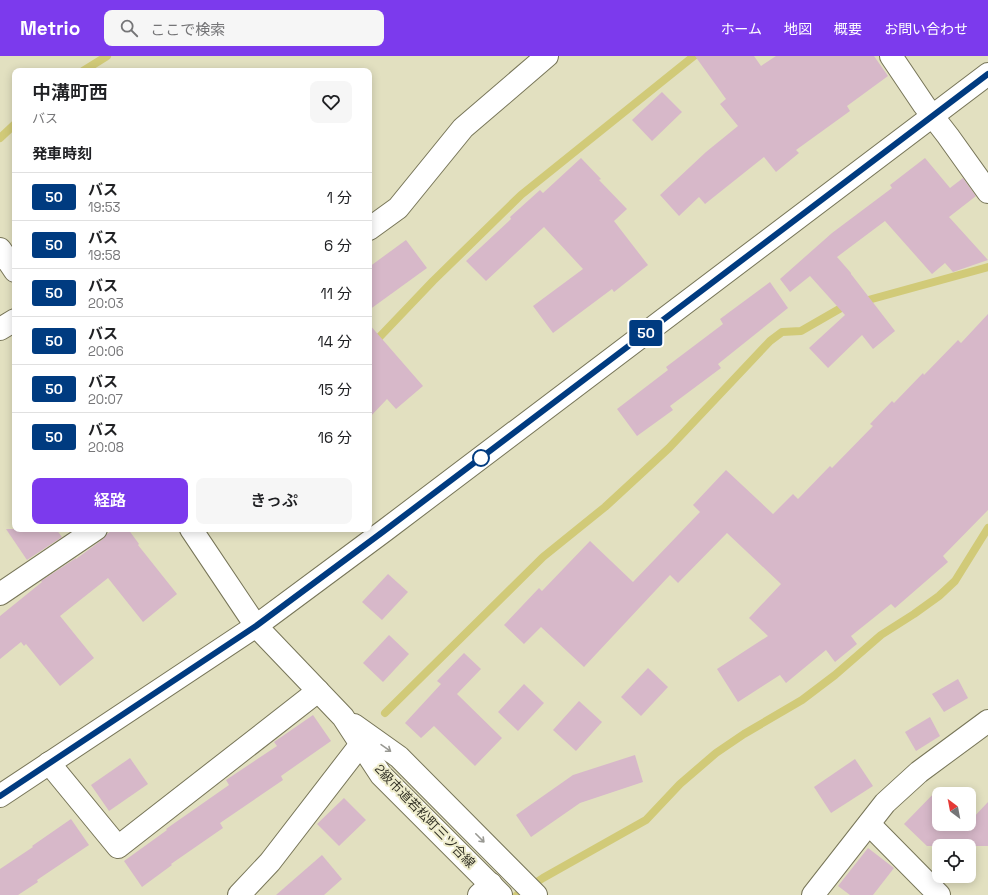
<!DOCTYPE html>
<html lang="ja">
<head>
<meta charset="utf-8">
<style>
  :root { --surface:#fff; --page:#f6f6f6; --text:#202124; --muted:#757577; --line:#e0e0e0; --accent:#7c3aed }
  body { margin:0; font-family:"Space Grotesk","Noto Sans JP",sans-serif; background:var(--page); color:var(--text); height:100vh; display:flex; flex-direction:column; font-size:15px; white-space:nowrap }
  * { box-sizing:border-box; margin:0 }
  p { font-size:13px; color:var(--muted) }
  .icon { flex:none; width:22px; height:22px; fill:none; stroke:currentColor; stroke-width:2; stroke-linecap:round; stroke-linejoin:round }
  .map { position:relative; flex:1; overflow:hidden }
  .panel { position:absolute; left:12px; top:12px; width:360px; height:464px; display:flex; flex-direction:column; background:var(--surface); border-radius:8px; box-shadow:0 2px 10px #0003 }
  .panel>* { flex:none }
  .badge { padding:0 8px; border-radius:3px; font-size:14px; line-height:26px }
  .needle { width:26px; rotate:328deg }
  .buttons { position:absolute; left:932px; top:731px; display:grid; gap:8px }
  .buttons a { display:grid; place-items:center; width:44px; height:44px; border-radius:8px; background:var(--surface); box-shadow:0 2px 10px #0003; font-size:20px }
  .map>.badge { position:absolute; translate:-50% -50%; box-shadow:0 0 0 2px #fff }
  h2 { padding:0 20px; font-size:15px; line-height:36px }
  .round { display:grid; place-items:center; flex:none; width:42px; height:42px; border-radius:8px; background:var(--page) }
  .headline { display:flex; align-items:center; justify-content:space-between; height:68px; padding:0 20px }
  h1 { font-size:19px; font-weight:600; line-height:30px }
  .cta { display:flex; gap:8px; margin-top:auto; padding:8px 20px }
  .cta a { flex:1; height:46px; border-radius:8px; background:var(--accent); color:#fff; font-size:16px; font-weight:600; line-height:46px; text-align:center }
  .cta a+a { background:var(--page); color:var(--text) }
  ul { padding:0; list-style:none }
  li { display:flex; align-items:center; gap:12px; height:48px; padding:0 20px; border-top:1px solid var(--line) }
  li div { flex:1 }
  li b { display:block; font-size:15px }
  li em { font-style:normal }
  li .badge { min-width:44px; font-weight:700; text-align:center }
  header { display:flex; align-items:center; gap:24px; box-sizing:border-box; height:56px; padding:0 20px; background:var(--accent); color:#fff }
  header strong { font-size:19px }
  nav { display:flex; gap:22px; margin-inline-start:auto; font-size:14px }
  .search { width:280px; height:36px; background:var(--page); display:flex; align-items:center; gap:10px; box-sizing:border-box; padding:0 14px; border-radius:8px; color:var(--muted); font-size:15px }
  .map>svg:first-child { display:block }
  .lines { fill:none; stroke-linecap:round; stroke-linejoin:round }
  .stream { stroke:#d1ca78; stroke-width:8 }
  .building { fill:#d7b8c9 }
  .street-casing { stroke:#777558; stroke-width:24 }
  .secondary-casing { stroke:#777558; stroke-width:24 }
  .primary-casing { stroke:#777558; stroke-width:24 }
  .street { stroke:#fff; stroke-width:22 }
  .secondary { stroke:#fff; stroke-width:22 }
  .primary { stroke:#fff; stroke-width:22 }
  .oneway { stroke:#989892 }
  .line-casing { stroke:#fff; stroke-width:9 }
  .line { stroke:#003b80; stroke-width:6 }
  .stop-dot { fill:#fff; stroke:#003b80; stroke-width:2 }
  .labels { text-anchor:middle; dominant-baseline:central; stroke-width:4; stroke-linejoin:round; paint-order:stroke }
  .street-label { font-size:13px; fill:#323125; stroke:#efedcd }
</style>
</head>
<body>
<header>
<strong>Metrio</strong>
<div class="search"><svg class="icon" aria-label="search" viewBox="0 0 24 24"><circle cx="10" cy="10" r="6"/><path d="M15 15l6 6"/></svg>ここで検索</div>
<nav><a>ホーム</a><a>地図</a><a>概要</a><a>お問い合わせ</a></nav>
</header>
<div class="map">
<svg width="988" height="839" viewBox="0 0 988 839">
  <rect width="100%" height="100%" fill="#e2e0c0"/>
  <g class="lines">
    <!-- stream -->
    <g class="stream">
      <polyline points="83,15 107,0"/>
      <polyline points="0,82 15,68"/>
      <polyline points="861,246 988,211"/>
      <polyline points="369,292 433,225 521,139 694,0"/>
      <polyline points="385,657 543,501 605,451 669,392 770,285 782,276 801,275 841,252 850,250"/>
      <polyline points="517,839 543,822 646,764 680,728 716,697 744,678 802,644 835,619 881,579 914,558 939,540 955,525 988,472"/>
    </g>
  </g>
  <!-- building -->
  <g class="building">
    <polygon points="695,0 754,0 761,10 776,0 874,0 888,20 847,50 850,55 796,94 799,97 776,116 764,101 705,148 699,141 679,160 660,139 706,96 738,70 720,48 726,43"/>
    <polygon points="662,36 682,56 652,85 632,64"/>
    <polygon points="581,102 601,123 599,124 627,153 614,165 648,209 614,236 612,233 553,277 533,250 583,213 544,171 486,225 466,205 511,163 510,161 540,134 543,137"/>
    <polygon points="925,102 950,132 963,122 976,140 949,161 988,204 953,216 945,207 932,218 885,165 837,201 851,217 851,218 895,275 873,293 862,279 828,312 809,292 845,259 810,220 790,236 780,223 832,177 892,132 890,129"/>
    <polygon points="406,184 427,212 369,254 369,211"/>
    <polygon points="770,226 788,252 718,308 721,312 670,350 673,354 637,380 617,353 668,314 666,311 723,268 720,263"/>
    <polygon points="988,258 988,454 943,500 948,506 895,552 891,548 851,580 857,588 835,606 826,594 786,627 780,619 738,646 717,613 768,580 749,562 781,528 727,477 678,527 670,519 584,611 541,571 524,588 504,569 539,532 542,535 590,485 633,526 700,456 693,449 726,414 773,458 793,438 798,443 830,410 832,412 873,370 870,368 892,345 894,347 923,317 924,319 958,284 961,287"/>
    <polygon points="369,268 423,330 396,353 387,343 369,362"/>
    <polygon points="6,473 56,473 62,481 27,504"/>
    <polygon points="114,473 128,473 139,488 138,489 177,538 143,566 108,522 60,560 94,602 60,630 26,588 24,590 21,586 0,603 0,560 42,526 41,525 76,502 76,503 103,483 107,478"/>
    <polygon points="388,518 408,536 382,564 362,546"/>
    <polygon points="389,579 409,598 383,626 363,607"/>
    <polygon points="464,597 481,613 457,638 502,682 475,710 434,670 421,682 405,667 441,628 437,625"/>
    <polygon points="648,612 668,631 641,660 621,641"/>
    <polygon points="958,623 968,642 944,656 932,638"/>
    <polygon points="524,628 544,647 518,675 498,656"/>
    <polygon points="579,645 602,666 576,695 553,674"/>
    <polygon points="313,659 331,685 281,720 283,724 220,767 223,772 171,808 172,809 142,831 124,805 167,774 166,773 229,729 226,724 277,690 274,686"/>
    <polygon points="930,661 940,680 916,695 905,676"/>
    <polygon points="635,699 643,726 580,747 531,781 516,759 573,719"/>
    <polygon points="130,702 148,728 109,755 91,729"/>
    <polygon points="855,703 873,730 831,757 814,731"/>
    <polygon points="939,732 946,738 939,738 939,768 969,768 969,760 972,763 988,746 988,790 927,790 904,768"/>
    <polygon points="344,742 366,764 339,790 317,768"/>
    <polygon points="71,763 89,789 37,824 38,826 18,839 0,839 0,813 33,791 32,790"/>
    <polygon points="868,792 894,812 873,839 850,839 838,830"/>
    <polygon points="322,799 342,823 324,839 276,839"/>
  </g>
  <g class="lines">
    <!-- street casing -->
    <g class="street-casing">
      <g id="street">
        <polyline points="891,0 924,49 948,80 988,136"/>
        <polyline points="369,173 398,152 463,72 547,0"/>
        <polyline points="0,273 15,264"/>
        <polyline points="0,538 96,473"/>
        <polyline points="49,707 118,791 318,635"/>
        <polyline points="869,768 939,839"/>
        <polyline points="239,839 270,806 361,688"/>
        <polyline points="479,839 491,828"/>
        <polyline points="813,839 885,747 919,716 988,665"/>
      </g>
    </g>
    <!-- secondary casing -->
    <g class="secondary-casing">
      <g id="secondary">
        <polyline points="0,193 15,215"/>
        <polyline points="191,473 256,570 343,661 381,719 501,839"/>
        <polyline points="354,669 399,701 536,839"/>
      </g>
    </g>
    <!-- primary casing -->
    <g class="primary-casing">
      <polyline id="primary" points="0,740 256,570 384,475 988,18"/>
    </g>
    <!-- street -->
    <use href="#street" class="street"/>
    <!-- secondary -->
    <use href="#secondary" class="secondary"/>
    <!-- primary -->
    <use href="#primary" class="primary"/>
  </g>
  <!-- one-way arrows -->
  <defs><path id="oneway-shaft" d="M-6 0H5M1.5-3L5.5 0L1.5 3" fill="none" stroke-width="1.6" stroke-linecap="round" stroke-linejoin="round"/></defs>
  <g class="oneway">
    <use href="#oneway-shaft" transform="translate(386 692) rotate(35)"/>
    <use href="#oneway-shaft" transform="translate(480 782) rotate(45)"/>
  </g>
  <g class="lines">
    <!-- line casing -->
    <g class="line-casing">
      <polyline id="line" points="0,740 256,570 384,475 988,18"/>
    </g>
    <!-- line -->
    <use href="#line" class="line"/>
  </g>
  <!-- markers -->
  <circle class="stop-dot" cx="481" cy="402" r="8"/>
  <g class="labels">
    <!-- street labels -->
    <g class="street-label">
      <text transform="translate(425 760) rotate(46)">2級市道若松町三ツ合線</text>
    </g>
  </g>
</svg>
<div class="buttons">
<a><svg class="needle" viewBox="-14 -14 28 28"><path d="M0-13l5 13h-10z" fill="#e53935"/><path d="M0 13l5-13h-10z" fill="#757577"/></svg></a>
<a><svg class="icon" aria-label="locate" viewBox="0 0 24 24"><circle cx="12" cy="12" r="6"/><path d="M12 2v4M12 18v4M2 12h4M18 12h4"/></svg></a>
</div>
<b class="badge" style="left:646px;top:277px;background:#003b80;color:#fff">50</b>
<section class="panel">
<div class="headline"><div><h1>中溝町西</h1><p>バス</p></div><a class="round"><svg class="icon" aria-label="heart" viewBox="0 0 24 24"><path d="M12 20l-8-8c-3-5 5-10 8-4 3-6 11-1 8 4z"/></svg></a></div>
<h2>発車時刻</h2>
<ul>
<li><span class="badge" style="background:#003b80;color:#fff">50</span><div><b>バス</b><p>19:53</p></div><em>1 分</em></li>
<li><span class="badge" style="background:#003b80;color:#fff">50</span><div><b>バス</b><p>19:58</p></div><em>6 分</em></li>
<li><span class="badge" style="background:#003b80;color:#fff">50</span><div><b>バス</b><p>20:03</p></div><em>11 分</em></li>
<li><span class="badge" style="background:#003b80;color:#fff">50</span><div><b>バス</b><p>20:06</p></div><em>14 分</em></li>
<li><span class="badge" style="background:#003b80;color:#fff">50</span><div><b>バス</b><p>20:07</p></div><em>15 分</em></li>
<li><span class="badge" style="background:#003b80;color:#fff">50</span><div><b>バス</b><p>20:08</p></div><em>16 分</em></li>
</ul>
<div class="cta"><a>経路</a><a>きっぷ</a></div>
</section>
</div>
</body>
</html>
